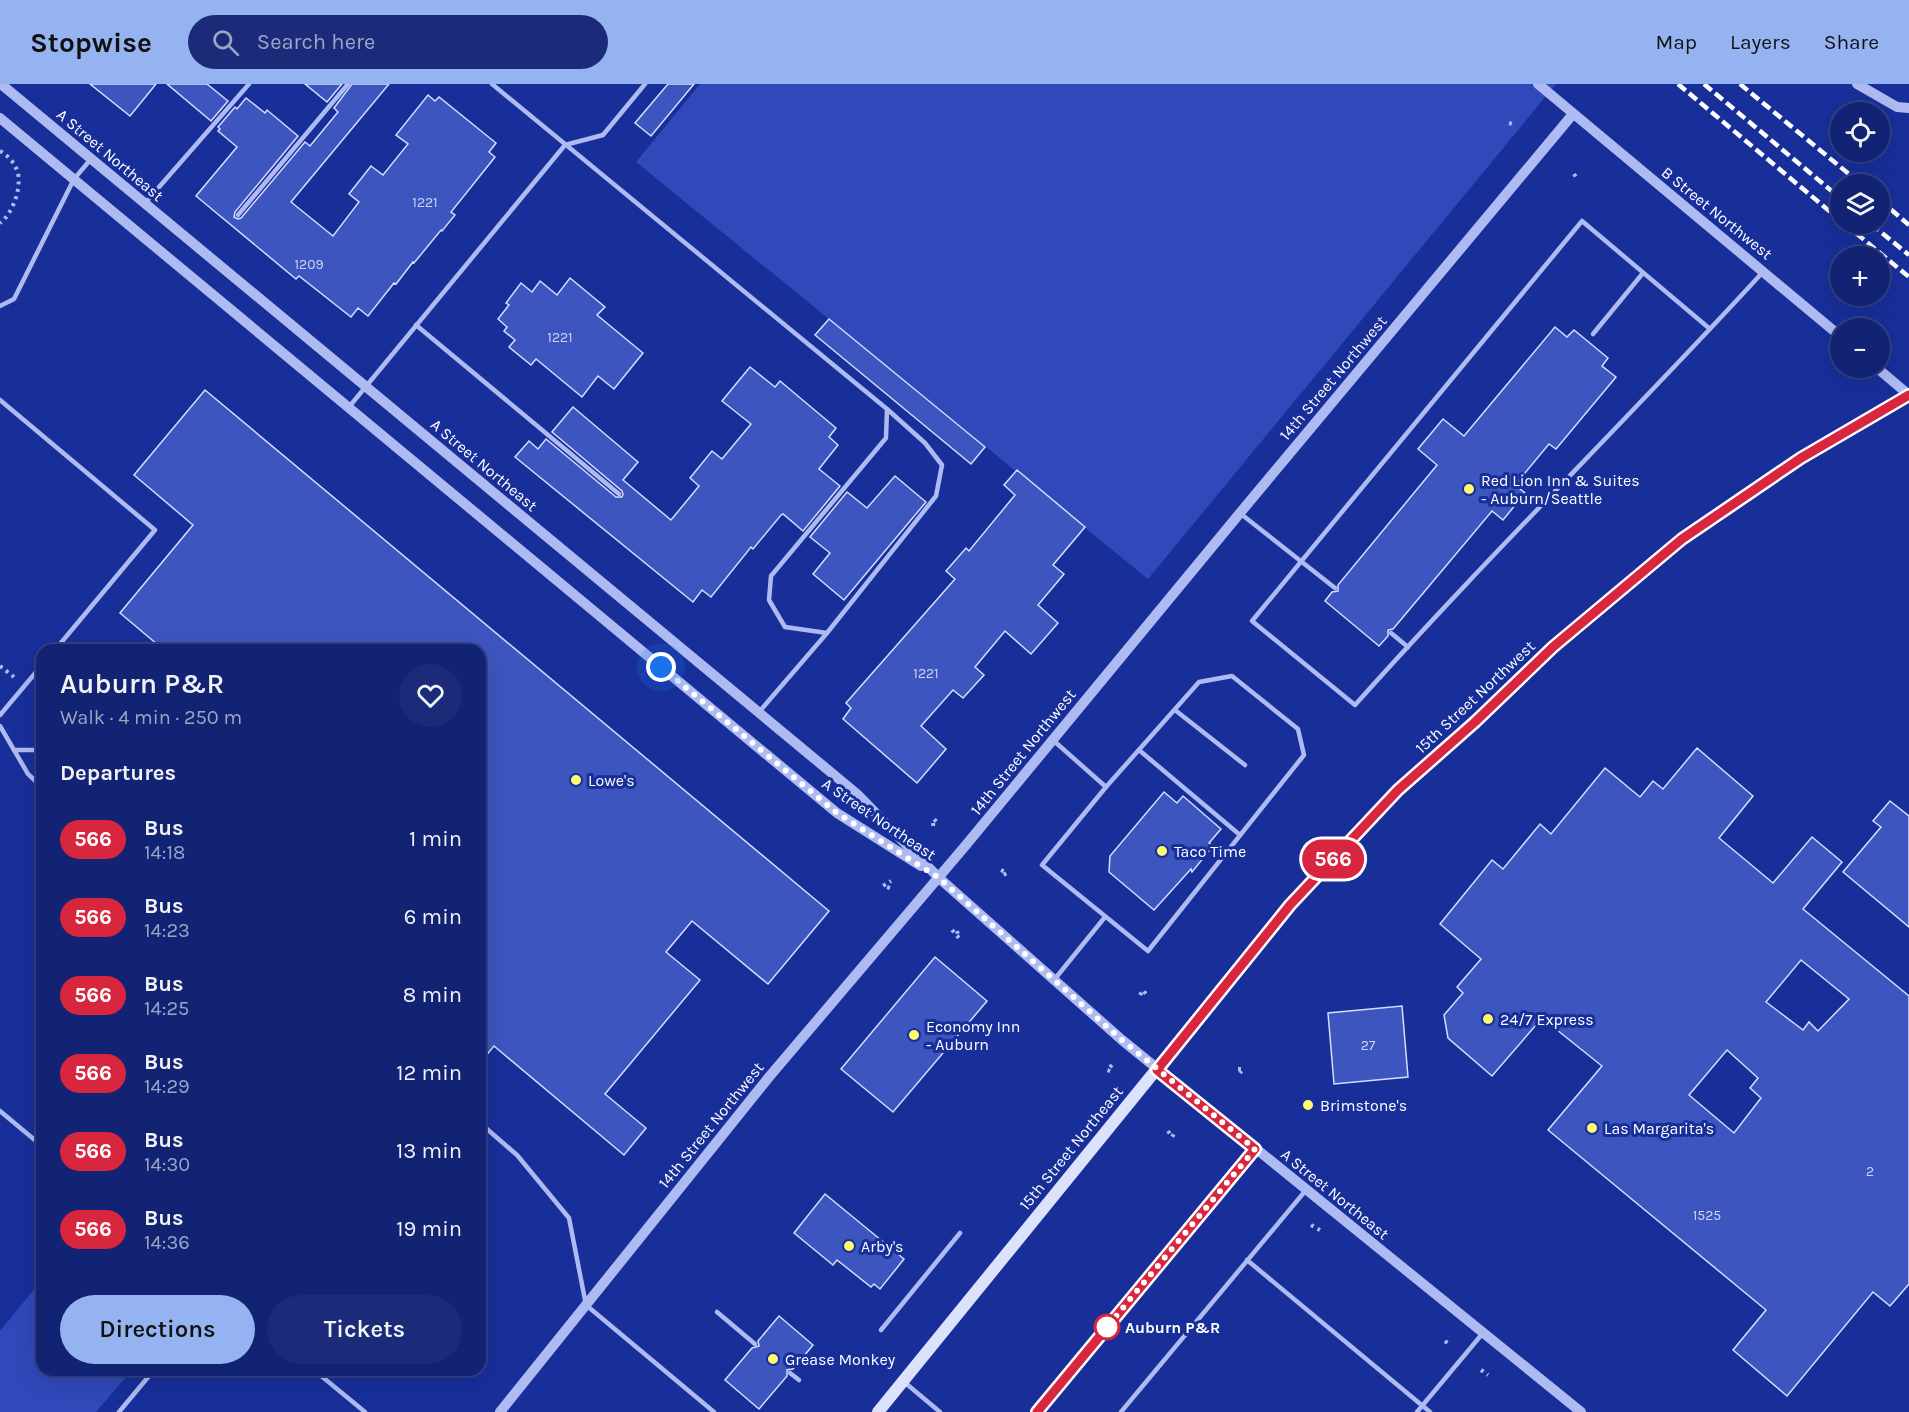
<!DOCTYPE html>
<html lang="en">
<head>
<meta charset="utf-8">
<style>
  :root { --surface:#122374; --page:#1b2b79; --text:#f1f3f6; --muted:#9ca4c5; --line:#314086; --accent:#95b2f1 }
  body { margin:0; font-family:Karla,sans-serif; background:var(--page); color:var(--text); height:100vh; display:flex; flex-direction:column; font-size:22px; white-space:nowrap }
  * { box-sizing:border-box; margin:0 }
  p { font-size:20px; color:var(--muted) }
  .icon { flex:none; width:33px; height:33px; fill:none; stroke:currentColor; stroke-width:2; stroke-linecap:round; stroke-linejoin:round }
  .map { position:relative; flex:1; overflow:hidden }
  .panel { position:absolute; left:36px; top:560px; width:450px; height:732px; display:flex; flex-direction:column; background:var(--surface); border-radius:18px; box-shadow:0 6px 24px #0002,0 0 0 2px var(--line) }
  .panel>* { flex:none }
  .badge { padding:0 12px; border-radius:20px; font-size:21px; line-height:39px }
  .controls { position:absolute; left:1830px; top:18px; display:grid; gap:12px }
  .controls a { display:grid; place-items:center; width:60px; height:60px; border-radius:50%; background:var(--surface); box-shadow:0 6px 24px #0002,0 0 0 2px var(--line); font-size:30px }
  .you { position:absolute; width:30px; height:30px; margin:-15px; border:4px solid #fff; border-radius:50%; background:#1a73e8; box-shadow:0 0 0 9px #1a73e833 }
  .map>.badge { position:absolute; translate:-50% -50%; box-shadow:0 0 0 3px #fff }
  h2 { padding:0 24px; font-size:22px; line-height:54px }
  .round { display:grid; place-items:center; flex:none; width:63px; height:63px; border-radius:32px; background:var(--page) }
  .headline { display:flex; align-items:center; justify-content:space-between; height:102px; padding:0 24px }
  h1 { font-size:28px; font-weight:600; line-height:45px }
  .primary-button { display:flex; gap:12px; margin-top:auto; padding:12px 24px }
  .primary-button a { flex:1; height:69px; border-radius:36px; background:var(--accent); color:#111; font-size:24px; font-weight:600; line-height:69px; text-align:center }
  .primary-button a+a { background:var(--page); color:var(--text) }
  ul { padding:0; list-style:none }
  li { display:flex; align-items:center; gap:18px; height:78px; padding:0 24px }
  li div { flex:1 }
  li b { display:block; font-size:22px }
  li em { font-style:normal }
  li .badge { min-width:66px; font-weight:700; text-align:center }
  header { display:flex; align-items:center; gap:36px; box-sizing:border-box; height:84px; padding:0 30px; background:var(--accent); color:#111 }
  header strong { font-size:28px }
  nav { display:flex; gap:33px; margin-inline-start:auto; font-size:21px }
  .search { width:420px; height:54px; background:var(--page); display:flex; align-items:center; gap:15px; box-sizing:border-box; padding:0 21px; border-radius:33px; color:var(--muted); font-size:22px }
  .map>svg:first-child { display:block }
  .green { fill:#2f49ba }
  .building { fill:#3d55bf; stroke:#d5ddfc; stroke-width:1.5; fill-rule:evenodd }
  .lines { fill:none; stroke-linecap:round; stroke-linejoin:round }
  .path { stroke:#aebbf2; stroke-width:4; stroke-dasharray:3 4.5; stroke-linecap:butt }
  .service { stroke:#aebbf2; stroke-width:4.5 }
  .tertiary { stroke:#aebbf2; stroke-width:10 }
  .secondary { stroke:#dce2fc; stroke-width:12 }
  .rail { stroke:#fff; stroke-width:4.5; stroke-dasharray:10 4.5; stroke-linecap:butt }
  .secondary-bridge { stroke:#dce2fc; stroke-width:12 }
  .line-casing { stroke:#fff; stroke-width:14 }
  .line { stroke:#d7263d; stroke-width:9 }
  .walk { stroke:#fff; stroke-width:6; stroke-dasharray:0 10.8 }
  .poi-dot { fill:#fffb6e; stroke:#182f9a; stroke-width:2 }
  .stop-dot { fill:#fff; stroke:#d7263d; stroke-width:3 }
  .labels { text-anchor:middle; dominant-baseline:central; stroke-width:6; stroke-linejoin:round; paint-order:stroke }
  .number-label { font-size:14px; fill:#ced4ef }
  .street-label { font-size:16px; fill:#fff; stroke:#182f9a }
  .poi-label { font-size:16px; fill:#fff; stroke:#182f9a; text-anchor:start }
  .stop-label { font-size:16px; font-weight:bold; fill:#fff; stroke:#182f9a; text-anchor:start }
</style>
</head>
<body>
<header>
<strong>Stopwise</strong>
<div class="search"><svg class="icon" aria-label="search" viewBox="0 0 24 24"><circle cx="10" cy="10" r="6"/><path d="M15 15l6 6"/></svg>Search here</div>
<nav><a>Map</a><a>Layers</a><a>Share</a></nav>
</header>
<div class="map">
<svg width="1909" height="1328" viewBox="0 0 1909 1328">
  <rect width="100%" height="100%" fill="#182f9a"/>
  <!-- green -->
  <g class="green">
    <polygon points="700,0 1556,0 1148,495 636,78"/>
    <polygon points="42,1196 42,1286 132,1286 96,1328 0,1328 0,1247"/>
  </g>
  <!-- building -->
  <g class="building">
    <polygon points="90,0 156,0 130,32"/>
    <polygon points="167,0 207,0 228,17 211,37"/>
    <polygon points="305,0 342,0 327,18"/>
    <polygon points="352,0 389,0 291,118 333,152 359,118 349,110 371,82 383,91 408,60 396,51 428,11 435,17 439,13 496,59 489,68 495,73 451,128 455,131 442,147 441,146 414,179 413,178 396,200 394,199 368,232 358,224 351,233 299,192 296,195 196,112 237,63 218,47 220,45 218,43 235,23 237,25 246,14 265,29 267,26 298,52 235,128 234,133 238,135 241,134 305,58 310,62 338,28 334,24"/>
    <polygon points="668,0 694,0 651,52 635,39"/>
    <polygon points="570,194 605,223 597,231 643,269 614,305 598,292 582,313 536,275 531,281 509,263 515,256 504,247 507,243 498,235 509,221 506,219 521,199 532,208 540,197 557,211"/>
    <polygon points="829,235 985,363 971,380 815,251"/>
    <polygon points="1555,243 1567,253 1574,246 1608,274 1602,282 1616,293 1556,365 1549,360 1515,401 1525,409 1503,436 1492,427 1393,545 1388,546 1388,552 1379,562 1325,517 1332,508 1338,507 1338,501 1437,381 1418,365 1443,335 1464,352"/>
    <polygon points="750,283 775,303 780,297 836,344 829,353 838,361 819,385 840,402 803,447 783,430 781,431 753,465 751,463 711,513 702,506 693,518 515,373 529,357 538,365 546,355 616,413 622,413 623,410 622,407 552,348 573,323 638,378 623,396 671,436 699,402 690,394 712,367 722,375 751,340 722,317"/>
    <polygon points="205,306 829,827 768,900 692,837 666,868 700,896 605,1010 646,1044 624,1071 494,962 480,979 480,566 164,566 120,529 193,441 134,391"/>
    <polygon points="1017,386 1085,443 1053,481 1064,490 1038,521 1058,539 1031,570 1005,547 975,583 984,591 963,614 953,606 921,642 946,665 917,699 843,635 851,624 846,619 955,495 946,487 966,464 969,467 1015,411 1004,401"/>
    <polygon points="895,392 926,418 844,516 813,490 830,469 810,453 847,408 867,424"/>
    <path d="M1697,664l56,48 -34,42 54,45 39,-46 30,25 -39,47 106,87v288l-19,22 -17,-14 -86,104 -54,-46 33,-40 -218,-180 54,-64 -60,-48 -50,58 -44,-38 -4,-23 19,-22 -6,-6 24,-28 -41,-35 52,-64 11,9 37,-45 11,10 54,-66 35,29 13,-16 10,8zM1801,876l48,39 -31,32 -9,-9 -6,8 -37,-28zM1727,966l31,28 -8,10 11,10 -27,35 -45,-38z"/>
    <polygon points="1164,708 1177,719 1183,712 1221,745 1209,759 1213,762 1192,788 1191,785 1154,826 1109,788 1110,772"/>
    <polygon points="1890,717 1909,732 1909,843 1843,788 1881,743 1873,737"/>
    <polygon points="935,873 987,917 893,1028 841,985"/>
    <polygon points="1402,922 1408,993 1334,1000 1328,929"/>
    <polygon points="825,1110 904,1175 880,1205 874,1200 871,1203 837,1176 833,1181 794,1149"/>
    <polygon points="779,1232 813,1261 793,1285 787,1286 787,1292 759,1325 725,1296 752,1264 759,1262 758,1257"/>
  </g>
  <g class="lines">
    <!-- path -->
    <g class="path">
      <polyline points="1509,39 1512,40"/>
      <path d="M0,67c7,4 13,10 16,17 8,15 -3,46 -16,55"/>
      <polyline points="1574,90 1576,93"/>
      <polyline points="0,582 14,593"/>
      <polyline points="933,742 934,735 939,741"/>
      <polyline points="1001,786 1007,789 1001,792"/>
      <polyline points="890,804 883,802 891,797"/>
      <polyline points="952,846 959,854 957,847"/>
      <polyline points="1140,911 1143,906 1148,913"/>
      <polyline points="1112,981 1107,986 1113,988"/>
      <polyline points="1238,985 1243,985 1240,989"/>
      <polyline points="1168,1047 1172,1053 1175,1048"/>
      <polyline points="1311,1141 1320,1146"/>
      <polyline points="1445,1257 1449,1260"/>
      <polyline points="1481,1286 1488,1291"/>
    </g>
    <!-- service -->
    <g class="service">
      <polyline points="492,0 887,325 886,354 771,492 769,516 785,543 827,549 936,412 942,381 925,359 887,325"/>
      <polyline points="146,118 249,0"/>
      <polyline points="238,131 348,0"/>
      <polyline points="0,222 14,215 74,95 91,75"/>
      <polyline points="416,241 619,410"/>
      <path d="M1710,245l-128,-108 -330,400 103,84c132,-148 273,-286 407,-432"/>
      <polyline points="1593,250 1643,189"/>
      <polyline points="0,316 155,446 55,566"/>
      <polyline points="349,323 565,61 603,51 645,0"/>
      <polyline points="1241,430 1335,504"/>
      <polyline points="1391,549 1408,563"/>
      <polygon points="1232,592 1298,645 1304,671 1148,867 1042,781 1106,703 1199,598"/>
      <polyline points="1175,626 1245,681"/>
      <polyline points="759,628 827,549"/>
      <polyline points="0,631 42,581"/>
      <polyline points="0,642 28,690 42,703"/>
      <polyline points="1054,657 1106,703"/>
      <polyline points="14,666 42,666"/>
      <polyline points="1139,666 1240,751"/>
      <polyline points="1054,896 1105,833"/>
      <polyline points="0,1027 42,1062"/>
      <polyline points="480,1039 517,1071 569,1134 586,1221 714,1328"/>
      <polyline points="1247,1176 1430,1328"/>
      <polyline points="717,1228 755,1260"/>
      <polyline points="881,1246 960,1149"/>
      <polyline points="314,1286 365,1328"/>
      <polyline points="790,1289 799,1296"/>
      <polyline points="903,1297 940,1328"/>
      <polyline points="119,1328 154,1286"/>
      <polyline points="1037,1328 1255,1065"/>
      <polyline points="1121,1328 1306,1106"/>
      <polyline points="1417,1328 1483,1249"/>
    </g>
    <!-- tertiary -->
    <g class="tertiary">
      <polyline points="1,0 857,710 939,794 1122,956 1581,1328"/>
      <polyline points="1538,0 1840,252"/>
      <polyline points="1857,0 1897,23 1909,24"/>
      <polyline points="0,34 837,729 921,782"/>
      <polyline points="1877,284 1909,311"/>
      <polyline points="500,1328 769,993 966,761 1240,429 1573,30"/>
    </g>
    <!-- secondary -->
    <polyline class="secondary" points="878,1328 1290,821 1398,706 1475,638 1553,563 1682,455 1801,374"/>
    <!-- rail -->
    <g class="rail">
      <polyline points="1678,0 1840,136"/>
      <polyline points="1704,0 1840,114"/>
      <polyline points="1740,0 1861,100"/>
      <polyline points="1880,116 1909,141"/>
      <polyline points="1845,140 1909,193"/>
      <polyline points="1871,140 1909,171"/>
    </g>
    <!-- secondary-bridge -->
    <polyline class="secondary-bridge" points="1801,374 1909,311"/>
  </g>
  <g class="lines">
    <!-- line casing -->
    <g class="line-casing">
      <polyline id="line" points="1037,1328 1255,1065 1157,986 1290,821 1398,706 1475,638 1553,563 1682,455 1801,374 1909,311"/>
    </g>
    <!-- line -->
    <use href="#line" class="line"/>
    <!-- walk -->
    <polyline class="walk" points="661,583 837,729 939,794 1122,956 1255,1065 1107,1243"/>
  </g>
  <!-- markers -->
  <g class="poi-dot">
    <circle cx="1469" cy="405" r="6"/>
    <circle cx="576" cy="696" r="6"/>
    <circle cx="1162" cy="767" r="6"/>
    <circle cx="1488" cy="935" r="6"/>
    <circle cx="914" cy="951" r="6"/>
    <circle cx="1308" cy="1021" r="6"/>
    <circle cx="1592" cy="1044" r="6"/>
    <circle cx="849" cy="1162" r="6"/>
    <circle cx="773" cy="1275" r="6"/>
  </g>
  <circle class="stop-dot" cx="1107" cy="1243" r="12"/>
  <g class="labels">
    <!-- number labels -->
    <g class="number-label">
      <text x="425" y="118">1221</text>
      <text x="309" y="180">1209</text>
      <text x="560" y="253">1221</text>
      <text x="926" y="589">1221</text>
      <text x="1368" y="961">27</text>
      <text x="1870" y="1087">2</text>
      <text x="1707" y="1131">1525</text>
    </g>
    <!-- street labels -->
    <g class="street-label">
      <text transform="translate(110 71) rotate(40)">A Street Northeast</text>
      <text transform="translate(1717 129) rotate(39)">B Street Northwest</text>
      <text transform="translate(1333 294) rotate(-50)">14th Street Northwest</text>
      <text transform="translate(484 381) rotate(40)">A Street Northeast</text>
      <text transform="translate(1475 613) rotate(-43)">15th Street Northwest</text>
      <text transform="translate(1023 668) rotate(-51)">14th Street Northwest</text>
      <text transform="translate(879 735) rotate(34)">A Street Northeast</text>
      <text transform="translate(711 1041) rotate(-51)">14th Street Northwest</text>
      <text transform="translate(1071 1064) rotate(-51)">15th Street Northeast</text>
      <text transform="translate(1335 1110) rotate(39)">A Street Northeast</text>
    </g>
    <!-- poi labels -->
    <g class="poi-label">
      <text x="1481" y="396">Red Lion Inn &amp; Suites<tspan x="1481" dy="18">- Auburn/Seattle</tspan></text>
      <text x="588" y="696">Lowe's</text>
      <text x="1174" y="767">Taco Time</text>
      <text x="1500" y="935">24/7 Express</text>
      <text x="926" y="942">Economy Inn<tspan x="926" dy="18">- Auburn</tspan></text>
      <text x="1320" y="1021">Brimstone's</text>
      <text x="1604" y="1044">Las Margarita's</text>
      <text x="861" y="1162">Arby's</text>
      <text x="785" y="1275">Grease Monkey</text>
    </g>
    <!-- stop labels -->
    <g class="stop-label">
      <text x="1125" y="1243">Auburn P&amp;R</text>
    </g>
  </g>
</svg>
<div class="controls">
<a><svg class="icon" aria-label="locate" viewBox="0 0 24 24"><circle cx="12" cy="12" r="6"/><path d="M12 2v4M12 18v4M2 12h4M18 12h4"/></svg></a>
<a><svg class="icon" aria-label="layers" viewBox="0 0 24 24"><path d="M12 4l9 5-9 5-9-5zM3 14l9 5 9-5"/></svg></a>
<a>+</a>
<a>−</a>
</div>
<div class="you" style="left:661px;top:583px"></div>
<b class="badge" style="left:1333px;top:775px;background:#d7263d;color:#fff">566</b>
<section class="panel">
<div class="headline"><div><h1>Auburn P&amp;R</h1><p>Walk · 4 min · 250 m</p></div><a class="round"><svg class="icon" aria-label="heart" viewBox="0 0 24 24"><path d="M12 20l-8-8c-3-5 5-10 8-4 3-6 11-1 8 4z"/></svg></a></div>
<h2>Departures</h2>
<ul>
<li><span class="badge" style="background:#d7263d;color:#fff">566</span><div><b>Bus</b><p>14:18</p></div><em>1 min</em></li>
<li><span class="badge" style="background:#d7263d;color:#fff">566</span><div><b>Bus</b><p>14:23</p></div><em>6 min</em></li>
<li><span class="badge" style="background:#d7263d;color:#fff">566</span><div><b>Bus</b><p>14:25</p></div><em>8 min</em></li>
<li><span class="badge" style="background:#d7263d;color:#fff">566</span><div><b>Bus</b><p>14:29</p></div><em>12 min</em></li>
<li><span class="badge" style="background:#d7263d;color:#fff">566</span><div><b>Bus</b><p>14:30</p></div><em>13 min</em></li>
<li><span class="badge" style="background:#d7263d;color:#fff">566</span><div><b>Bus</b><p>14:36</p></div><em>19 min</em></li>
</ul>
<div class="primary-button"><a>Directions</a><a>Tickets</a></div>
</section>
</div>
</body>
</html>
